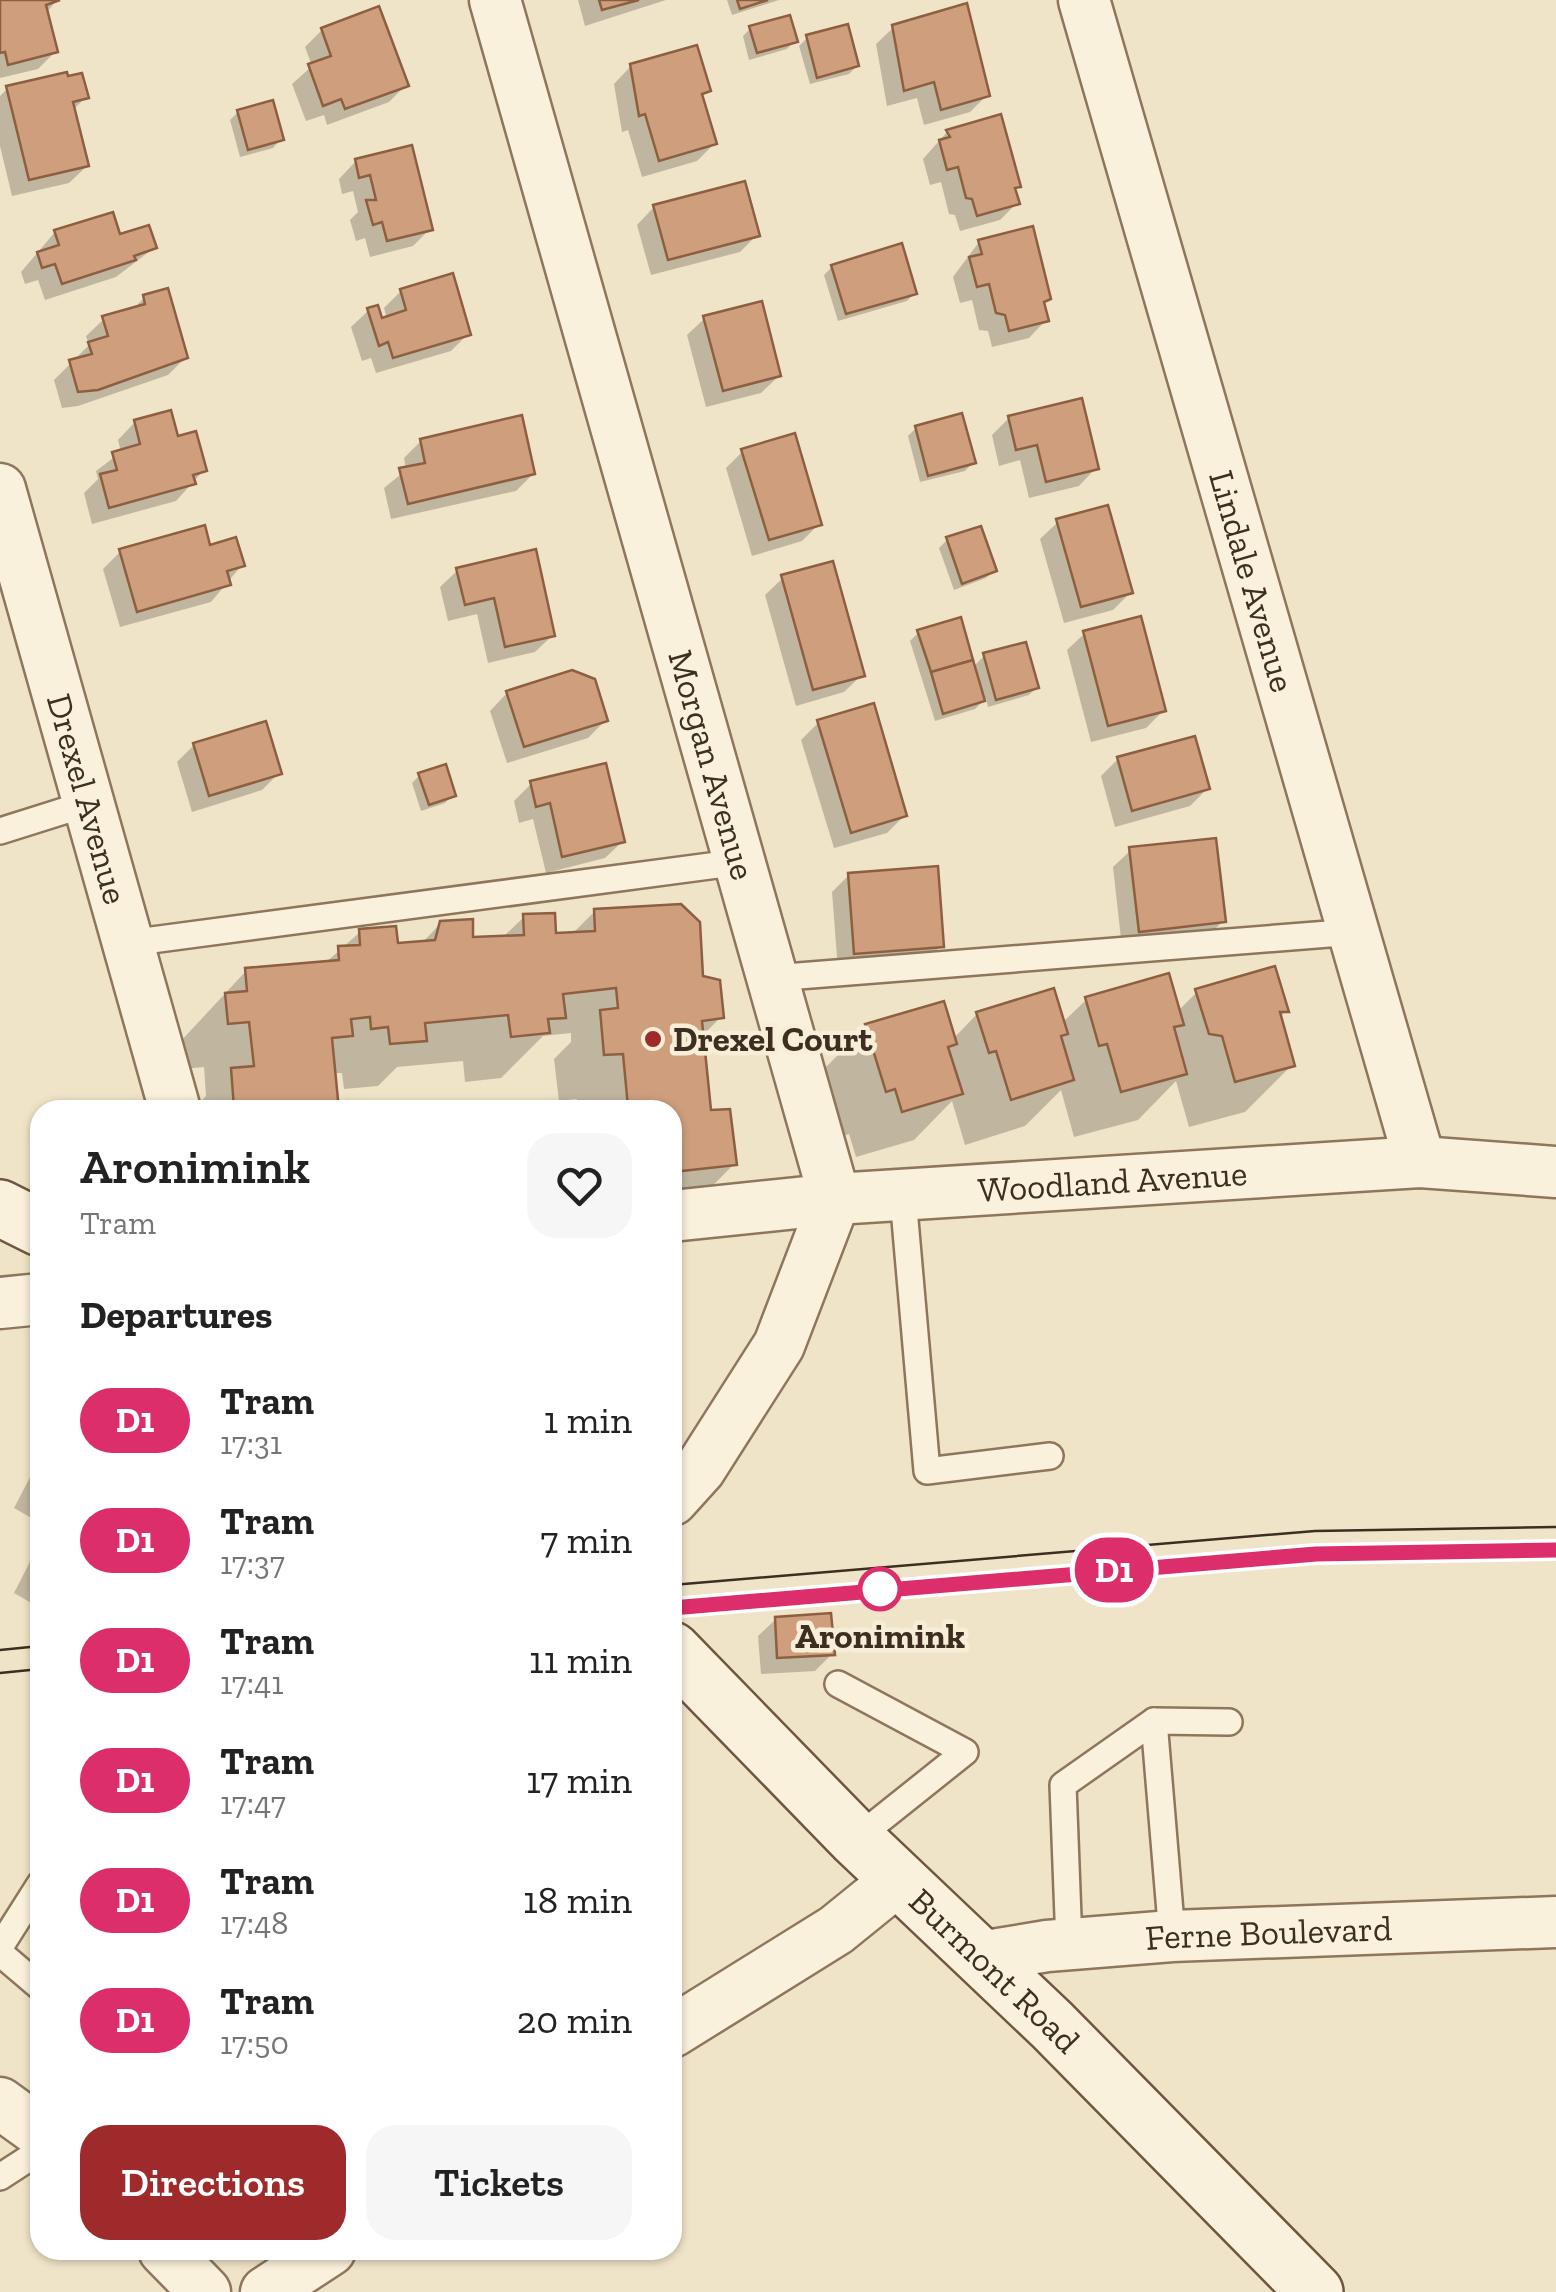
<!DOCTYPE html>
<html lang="en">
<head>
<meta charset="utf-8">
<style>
  :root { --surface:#fff; --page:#f6f6f6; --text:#222; --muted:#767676; --accent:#9e2a2b }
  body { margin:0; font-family:"Zilla Slab",serif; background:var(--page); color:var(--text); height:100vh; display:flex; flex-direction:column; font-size:38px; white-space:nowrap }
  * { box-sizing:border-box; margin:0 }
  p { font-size:32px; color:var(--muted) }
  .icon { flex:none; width:55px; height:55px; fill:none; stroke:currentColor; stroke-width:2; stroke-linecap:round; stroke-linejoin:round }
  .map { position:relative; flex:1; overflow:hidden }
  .drawer { position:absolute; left:30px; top:1100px; width:652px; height:1160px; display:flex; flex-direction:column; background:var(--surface); border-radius:30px; box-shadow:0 2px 8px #0004 }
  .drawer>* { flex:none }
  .badge { padding:0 20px; border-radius:32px; font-size:35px; line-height:65px }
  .map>.badge { position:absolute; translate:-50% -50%; box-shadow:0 0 0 5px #fff }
  h2 { padding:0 50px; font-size:38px; line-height:90px }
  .round { display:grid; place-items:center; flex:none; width:105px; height:105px; border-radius:30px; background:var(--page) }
  .summary { display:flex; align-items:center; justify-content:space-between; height:170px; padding:0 50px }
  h1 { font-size:48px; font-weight:600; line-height:75px }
  .primary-button { display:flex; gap:20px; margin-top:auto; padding:20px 50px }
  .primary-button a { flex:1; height:115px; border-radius:30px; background:var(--accent); color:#fff; font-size:40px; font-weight:600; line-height:115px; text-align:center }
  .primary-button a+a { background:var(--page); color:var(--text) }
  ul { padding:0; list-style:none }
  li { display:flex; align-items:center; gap:30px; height:120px; padding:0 50px }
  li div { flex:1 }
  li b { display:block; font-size:38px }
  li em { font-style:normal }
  li .badge { min-width:110px; font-weight:700; text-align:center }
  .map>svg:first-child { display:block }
  .shadow { fill:#0003 }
  .building { fill:#cf9f7d; stroke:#8d5f41; stroke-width:2.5 }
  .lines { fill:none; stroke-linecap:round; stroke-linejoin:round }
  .lane-casing { stroke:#8d765c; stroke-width:30 }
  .street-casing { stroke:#8d765c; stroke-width:55 }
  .secondary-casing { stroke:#6f573f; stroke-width:60 }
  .lane { stroke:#faf1dc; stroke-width:25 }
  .street { stroke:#faf1dc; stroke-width:50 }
  .secondary { stroke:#faf1dc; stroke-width:55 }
  .tram { stroke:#3d2e20; stroke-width:2.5 }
  .line-casing { stroke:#fff; stroke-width:22 }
  .line { stroke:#dc2e6b; stroke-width:15 }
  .poi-dot { fill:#9e2a2b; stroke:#f7eed8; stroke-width:4 }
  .stop-dot { fill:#fff; stroke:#dc2e6b; stroke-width:5 }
  .labels { text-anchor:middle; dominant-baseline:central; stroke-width:9; stroke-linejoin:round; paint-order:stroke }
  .street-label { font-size:35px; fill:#3d2e20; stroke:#f7eed8 }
  .poi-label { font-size:35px; font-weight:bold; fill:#3d2e20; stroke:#f7eed8; text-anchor:start }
  .stop-label { font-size:35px; font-weight:bold; fill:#3d2e20; stroke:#f7eed8 }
</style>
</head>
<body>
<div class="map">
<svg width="1556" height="2292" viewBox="0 0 1556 2292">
  <rect width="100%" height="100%" fill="#f0e4c8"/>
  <!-- shadow -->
  <g class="shadow">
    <polygon points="0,0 57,0 46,13 56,51 38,69 0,78"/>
    <polygon points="578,0 666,0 585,26"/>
    <polygon points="727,0 779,0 732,15"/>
    <polygon points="894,27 987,95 970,112 924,125 917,98 887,106 876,44"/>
    <polygon points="751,28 795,41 787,49 749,60 743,36"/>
    <polygon points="322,30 406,85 389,102 327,125 324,115 306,121 292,84 312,66 305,47"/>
    <polygon points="807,38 857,66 849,74 810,84 799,46"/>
    <polygon points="631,66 708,91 700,98 714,144 697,161 642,177 628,130 622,132 614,84"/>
    <polygon points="8,88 86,97 73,110 87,166 69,183 12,196 0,146 0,96"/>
    <polygon points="238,112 281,139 273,148 240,157 230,120"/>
    <polygon points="999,118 1018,187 1014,191 1017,203 1000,220 960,231 955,215 949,214 941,182 930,185 923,159 947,132"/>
    <polygon points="356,161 430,229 413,246 370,257 365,238 356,241 350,220 358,212 353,191 342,194 339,179"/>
    <polygon points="654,207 757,235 740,252 651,275 637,225"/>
    <polygon points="55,232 118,237 154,248 116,277 45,300 38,280 25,284 21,272"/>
    <polygon points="979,242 1049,298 1042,305 1046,320 1029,338 992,347 988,331 979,330 972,300 960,303 953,277"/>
    <polygon points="832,267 915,293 907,301 838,321 824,275"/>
    <polygon points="401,291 468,334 451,351 376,373 371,358 362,361 351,327 369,310 380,321 387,319 384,308"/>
    <polygon points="144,298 185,358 168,375 78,406 62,408 54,380 89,345 86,336 104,319 131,311"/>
    <polygon points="705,318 779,376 761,393 706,407 687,335"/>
    <polygon points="1009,418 1096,468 1079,486 1029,498 1020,460 999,466 992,435"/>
    <polygon points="135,422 176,439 204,470 176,501 92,524 84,493 98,479 96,471 121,452 118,440"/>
    <polygon points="916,428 973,463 965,471 920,482 908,436"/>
    <polygon points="421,441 533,474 516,491 391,519 384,488 406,470 404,458"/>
    <polygon points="743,451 819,524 802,541 752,556 726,468"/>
    <polygon points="1058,522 1130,593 1113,610 1064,623 1040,539"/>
    <polygon points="947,540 994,570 986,578 954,590 939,548"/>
    <polygon points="208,548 242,565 211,602 120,627 103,569 120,552"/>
    <polygon points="458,570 553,635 535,652 488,663 477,614 448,621 440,587"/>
    <polygon points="783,578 862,675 844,692 796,706 765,595"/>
    <polygon points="918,633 973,667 984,656 1037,687 1029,695 988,707 986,698 975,709 935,721 910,641"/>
    <polygon points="1085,633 1164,710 1146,728 1091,742 1067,650"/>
    <polygon points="507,693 605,721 588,738 507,763 490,711"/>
    <polygon points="819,722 905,815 887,833 834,848 801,740"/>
    <polygon points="194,745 279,773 262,790 192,812 177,762"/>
    <polygon points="1118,759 1207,789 1190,806 1115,827 1101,776"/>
    <polygon points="420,775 453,795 445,803 421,811 412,783"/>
    <polygon points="531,784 623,841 605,858 546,873 533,819 519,823 514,801"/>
    <polygon points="1131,850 1223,921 1206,938 1122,948 1113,867"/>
    <polygon points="849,875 941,946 924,963 838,970 832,892"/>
    <polygon points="595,911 700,978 721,1017 701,1037 709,1113 734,1164 688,1211 672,1212 672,1110 578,1110 577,1099 559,1101 554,1059 571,1042 571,1033 543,1036 501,1078 465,1082 463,1061 397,1067 378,1086 344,1089 342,1073 333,1073 336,1110 193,1110 206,1096 204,1067 183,1069 180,1042 246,971 324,964 360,932 396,946 421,944 441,923 471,940 502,938 524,917 553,935 571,935"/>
    <polygon points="1197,992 1286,1011 1279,1018 1292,1065 1245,1112 1189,1127 1176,1081 1138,1120 1074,1137 1061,1090 1025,1126 965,1145 952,1101 914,1140 856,1157 849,1134 840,1137 820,1073 867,1026 953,1039 977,1014 1062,1023 1087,999 1178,1011"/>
    <polygon points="40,1458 40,1523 14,1508"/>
    <polygon points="40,1542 40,1608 14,1593"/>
    <polygon points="776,1619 832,1654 815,1671 761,1674 758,1636"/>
  </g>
  <!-- building -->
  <g class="building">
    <polygon points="0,0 60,0 46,5 58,52 8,65 5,52 0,53"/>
    <polygon points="599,0 639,0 602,10"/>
    <polygon points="737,0 768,0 740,9"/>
    <polygon points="967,3 990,96 941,110 934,82 904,91 892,25"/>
    <polygon points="379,6 409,86 345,109 341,99 323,106 308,64 331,56 321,28"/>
    <polygon points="790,15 798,42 757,53 749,26"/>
    <polygon points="848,24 859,66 817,78 806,35"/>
    <polygon points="697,45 711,91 702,94 717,144 659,161 645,114 639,116 630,64"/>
    <polygon points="67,72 68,76 82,73 89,98 73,102 89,166 29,180 6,86"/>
    <polygon points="273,100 284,140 248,150 237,110"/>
    <polygon points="1001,114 1021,187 1015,188 1020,204 977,216 972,199 966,198 958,167 947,170 939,140 950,137 946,130"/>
    <polygon points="412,145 433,230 387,241 382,222 373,225 366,200 376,200 370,175 359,178 355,159"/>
    <polygon points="745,181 760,236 668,260 653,205"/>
    <polygon points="113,212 120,234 149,225 157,248 134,256 136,260 62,284 55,264 42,268 37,252 59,245 54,230"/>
    <polygon points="1033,226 1051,299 1044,302 1049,321 1009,331 1005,315 996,313 989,284 977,287 969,257 982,254 978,240"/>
    <polygon points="902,243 917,294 846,314 831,265"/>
    <polygon points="453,273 471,335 393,358 388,342 379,346 367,308 378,305 382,318 406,310 400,289"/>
    <polygon points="168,288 188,358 98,390 78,392 69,360 92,354 88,342 108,336 102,316 145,304 143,295"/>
    <polygon points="762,301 781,376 723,391 703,316"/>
    <polygon points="1082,398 1099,469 1046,482 1037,445 1016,450 1008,416"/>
    <polygon points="171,410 178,436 196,431 207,471 193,475 196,484 109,508 100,474 117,470 112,452 140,444 134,420"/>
    <polygon points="962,413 976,463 928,476 915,426"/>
    <polygon points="522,415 535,474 408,504 399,468 425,463 420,439"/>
    <polygon points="795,433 822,525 769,540 741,449"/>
    <polygon points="1108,505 1133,593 1081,607 1056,519"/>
    <polygon points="205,525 210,545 236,537 245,566 227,571 231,585 137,612 119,549"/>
    <polygon points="981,526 997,571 962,584 946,537"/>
    <polygon points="536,549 555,636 505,647 494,598 465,605 456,568"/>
    <polygon points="833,561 865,676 813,690 781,575"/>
    <polygon points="1141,616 1166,711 1108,726 1083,631"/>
    <polygon points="961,617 973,660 931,672 917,630"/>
    <polygon points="1026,642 1039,688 996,700 983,653"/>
    <polygon points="973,660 985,701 943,714 931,672"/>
    <polygon points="572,670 595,679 608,721 524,747 506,691"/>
    <polygon points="874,703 907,816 851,833 817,720"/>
    <polygon points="266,721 282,774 209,796 193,743"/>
    <polygon points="1195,736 1210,789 1132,811 1117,757"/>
    <polygon points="606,763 625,842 562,857 550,803 536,807 530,781"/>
    <polygon points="446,764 456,796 429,805 418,773"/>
    <polygon points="1216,838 1226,922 1139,932 1129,847"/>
    <polygon points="938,866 944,947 854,954 848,873"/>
    <polygon points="681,904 700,922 703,976 720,980 724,1018 702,1021 711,1110 730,1109 737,1165 672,1172 672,1110 610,1110 628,1107 623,1054 604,1055 600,1010 618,1008 616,988 563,994 566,1018 548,1019 550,1033 511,1037 508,1015 425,1023 427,1041 390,1044 388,1027 371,1029 370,1017 351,1019 353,1036 332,1038 339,1110 234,1108 231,1068 254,1066 249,1022 228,1024 225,993 247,991 245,968 339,960 338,946 360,945 359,929 396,926 398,943 435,940 440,921 473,919 473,937 524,935 523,914 555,913 556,933 595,931 594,909"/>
    <polygon points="1275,966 1289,1012 1280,1012 1295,1066 1235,1082 1222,1036 1209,1034 1195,989"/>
    <polygon points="1169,973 1184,1025 1174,1027 1187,1074 1121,1092 1107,1044 1099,1046 1085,997"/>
    <polygon points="1054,988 1068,1034 1061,1036 1074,1080 1011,1100 996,1051 989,1053 976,1012"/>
    <polygon points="944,1001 957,1044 948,1047 963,1094 902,1112 895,1089 886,1092 865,1024"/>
    <polygon points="831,1613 835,1655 777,1658 775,1617"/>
  </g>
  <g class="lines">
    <!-- lane casing -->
    <g class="lane-casing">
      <g id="lane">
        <polyline points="0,831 89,803"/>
        <polyline points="129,943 740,862"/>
        <polyline points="773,978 1354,932"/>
        <polyline points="903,1197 927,1471 1050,1456"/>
        <polyline points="838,1684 965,1752 856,1839"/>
        <polyline points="1154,1721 1172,1936"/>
        <polyline points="1069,1944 1063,1785 1154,1721 1229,1722"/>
        <polyline points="0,1947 40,1884"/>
        <polyline points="0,1953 40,1987"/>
        <polyline points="0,2177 40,2151"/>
      </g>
    </g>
    <!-- street casing -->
    <g class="street-casing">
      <g id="street">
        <path id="s1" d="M495,0l340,1199 -56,146 -79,124 -28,31"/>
        <path id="s2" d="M1084,0l336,1162"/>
        <path id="s3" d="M0,489l175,621"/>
        <path id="s4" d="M672,1216l163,-17 585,-37 136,10"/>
        <polyline points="0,1303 40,1299"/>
        <path id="s5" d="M980,1957l67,-11 125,-10 384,-14"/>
        <polyline points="672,2032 836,1930 899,1879"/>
        <polyline points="0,2103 40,2132"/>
        <polyline points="164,2250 205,2292"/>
        <polyline points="266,2292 330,2250"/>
      </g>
    </g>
    <!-- secondary casing -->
    <g class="secondary-casing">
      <g id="secondary">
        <polyline points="0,1208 40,1228"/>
        <path id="s6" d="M672,1650l184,189 196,186 263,267"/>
      </g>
    </g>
    <!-- lane -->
    <use href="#lane" class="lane"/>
    <!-- street -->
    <use href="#street" class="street"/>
    <!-- secondary -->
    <use href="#secondary" class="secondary"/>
    <!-- tram -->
    <g class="tram">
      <polyline points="672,1585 1315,1531 1556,1527"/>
      <polyline points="672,1608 1316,1554 1556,1550"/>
      <polyline points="0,1650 40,1646"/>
      <polyline points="0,1673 40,1669"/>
    </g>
  </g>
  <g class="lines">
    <!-- line casing -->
    <g class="line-casing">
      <polyline id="line" points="672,1608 1316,1554 1556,1550"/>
    </g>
    <!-- line -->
    <use href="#line" class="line"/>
  </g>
  <!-- markers -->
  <circle class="poi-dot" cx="653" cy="1039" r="10"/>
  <circle class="stop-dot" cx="880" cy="1589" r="20"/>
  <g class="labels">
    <!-- street labels -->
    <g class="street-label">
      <text stroke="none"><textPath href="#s2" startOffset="605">Lindale Avenue</textPath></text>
      <text stroke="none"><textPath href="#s1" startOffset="795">Morgan Avenue</textPath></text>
      <text stroke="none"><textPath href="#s3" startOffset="322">Drexel Avenue</textPath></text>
      <text stroke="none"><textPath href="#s4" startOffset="442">Woodland Avenue</textPath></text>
      <text stroke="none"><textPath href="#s5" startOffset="290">Ferne Boulevard</textPath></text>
      <text stroke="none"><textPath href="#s6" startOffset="455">Burmont Road</textPath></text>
    </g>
    <!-- poi labels -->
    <g class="poi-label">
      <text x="673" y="1039">Drexel Court</text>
    </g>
    <!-- stop labels -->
    <g class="stop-label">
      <text x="880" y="1636">Aronimink</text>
    </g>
  </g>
</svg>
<b class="badge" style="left:1114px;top:1570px;background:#dc2e6b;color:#fff">D1</b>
<section class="drawer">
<div class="summary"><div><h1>Aronimink</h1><p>Tram</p></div><a class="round"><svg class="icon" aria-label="heart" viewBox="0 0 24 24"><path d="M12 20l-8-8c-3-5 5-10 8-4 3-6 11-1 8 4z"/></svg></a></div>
<h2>Departures</h2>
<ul>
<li><span class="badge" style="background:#dc2e6b;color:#fff">D1</span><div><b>Tram</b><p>17:31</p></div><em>1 min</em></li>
<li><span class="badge" style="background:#dc2e6b;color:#fff">D1</span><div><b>Tram</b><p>17:37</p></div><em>7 min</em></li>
<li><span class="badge" style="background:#dc2e6b;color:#fff">D1</span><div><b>Tram</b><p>17:41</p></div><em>11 min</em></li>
<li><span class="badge" style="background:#dc2e6b;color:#fff">D1</span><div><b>Tram</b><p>17:47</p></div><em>17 min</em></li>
<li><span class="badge" style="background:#dc2e6b;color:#fff">D1</span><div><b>Tram</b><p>17:48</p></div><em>18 min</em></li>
<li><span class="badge" style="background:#dc2e6b;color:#fff">D1</span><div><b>Tram</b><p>17:50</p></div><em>20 min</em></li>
</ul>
<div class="primary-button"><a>Directions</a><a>Tickets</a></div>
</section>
</div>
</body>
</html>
